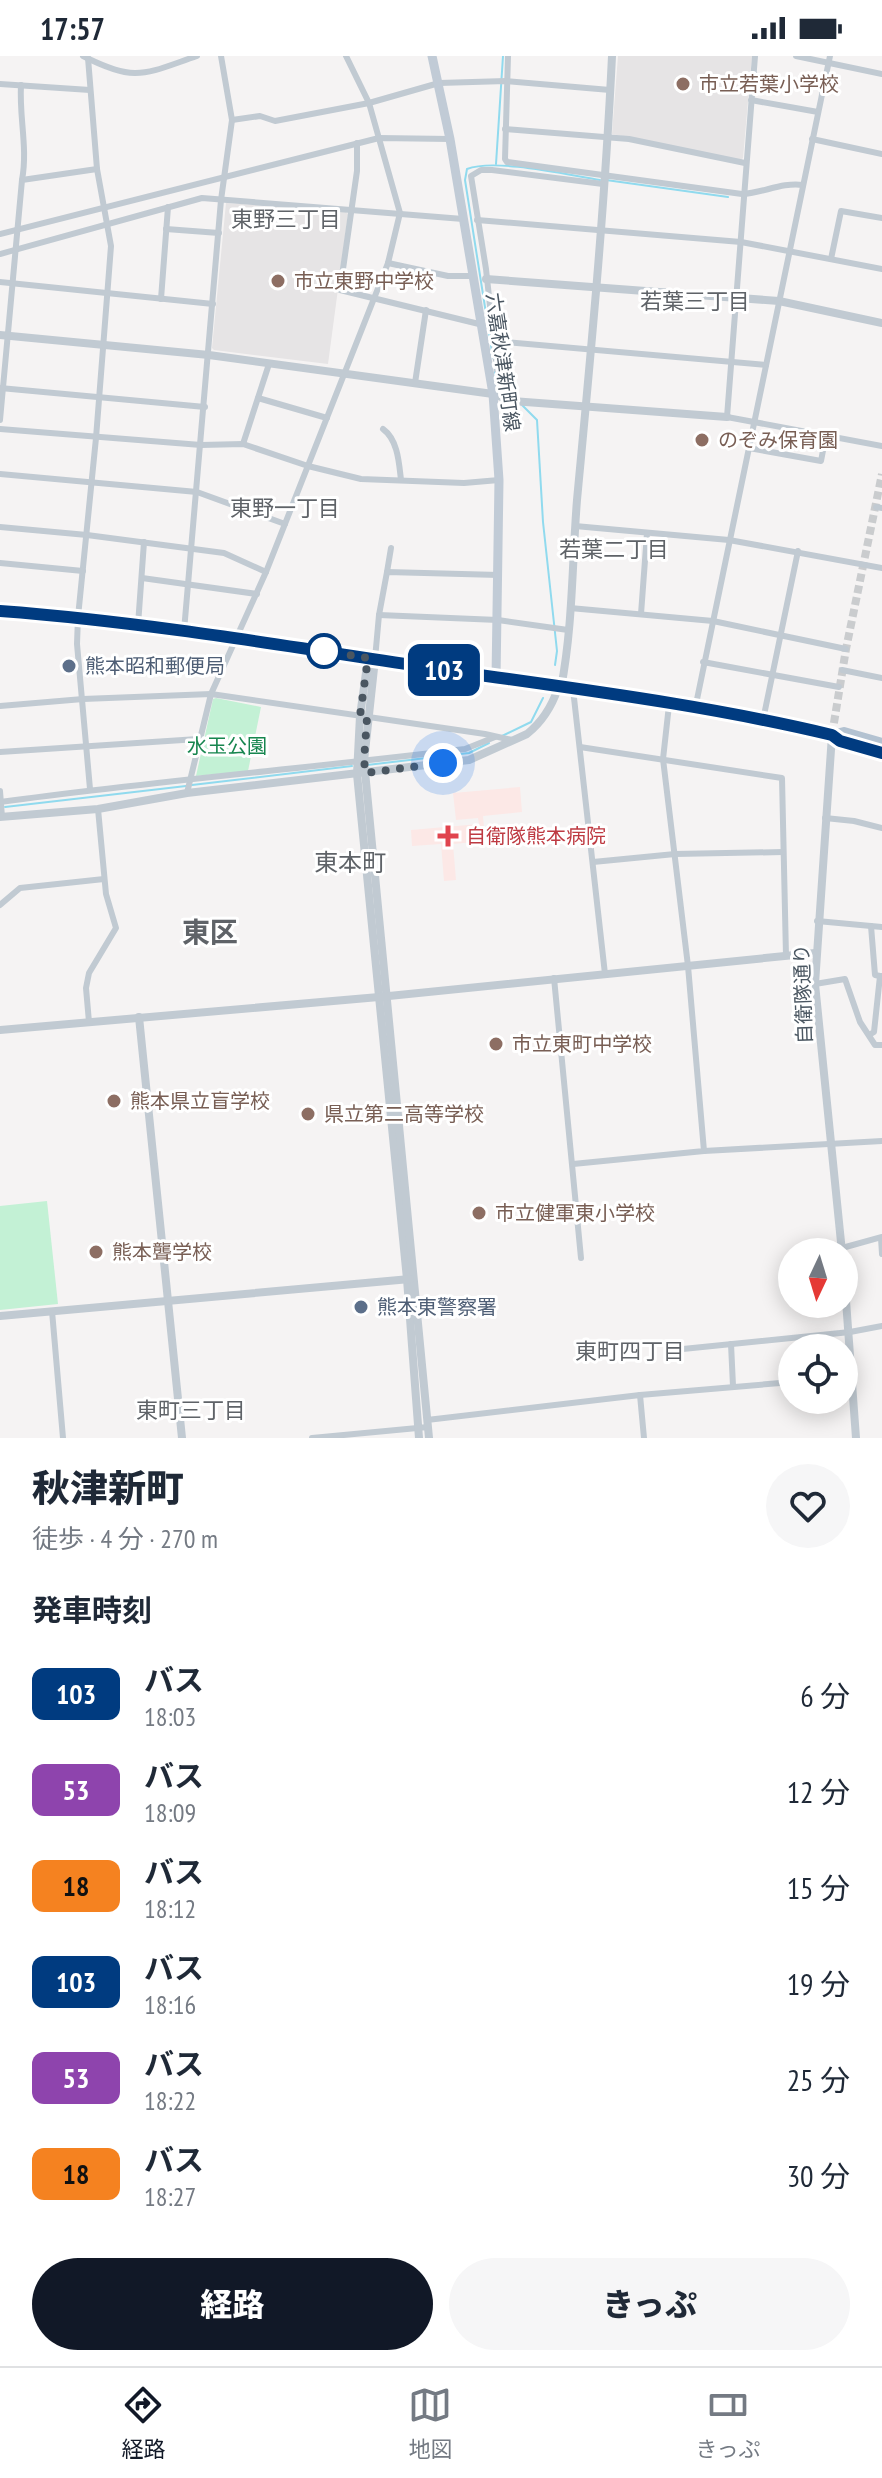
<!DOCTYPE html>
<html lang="ja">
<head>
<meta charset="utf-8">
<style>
  :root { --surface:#fff; --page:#f6f6f7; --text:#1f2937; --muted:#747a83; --line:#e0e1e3; --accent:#111827 }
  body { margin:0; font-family:"PT Sans Narrow","Noto Sans JP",sans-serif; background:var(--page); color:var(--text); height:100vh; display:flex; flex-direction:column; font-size:30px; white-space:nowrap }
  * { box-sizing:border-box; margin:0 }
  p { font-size:26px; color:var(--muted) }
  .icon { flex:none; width:44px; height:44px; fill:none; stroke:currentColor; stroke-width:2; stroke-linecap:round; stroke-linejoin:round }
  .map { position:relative; height:1382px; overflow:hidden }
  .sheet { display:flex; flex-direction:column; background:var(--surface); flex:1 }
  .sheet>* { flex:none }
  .badge { padding:0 16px; border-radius:12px; font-size:28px; line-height:52px }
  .needle { width:52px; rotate:184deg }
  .tools { position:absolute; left:778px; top:1182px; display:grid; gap:16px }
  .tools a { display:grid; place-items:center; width:80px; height:80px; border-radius:50%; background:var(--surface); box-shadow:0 4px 20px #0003; font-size:40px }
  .you { position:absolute; width:40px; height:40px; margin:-20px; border:6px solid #fff; border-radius:50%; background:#1a73e8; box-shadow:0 0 0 12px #1a73e833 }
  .map>.badge { position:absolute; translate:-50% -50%; box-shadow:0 0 0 4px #fff }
  h2 { padding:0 32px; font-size:30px; line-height:72px }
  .round { display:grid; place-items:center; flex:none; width:84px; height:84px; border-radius:42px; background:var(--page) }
  .headline { display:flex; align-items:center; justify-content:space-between; height:136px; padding:0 32px }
  h1 { font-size:38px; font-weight:800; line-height:60px }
  .action { display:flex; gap:16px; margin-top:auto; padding:16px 32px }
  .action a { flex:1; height:92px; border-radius:48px; background:var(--accent); color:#fff; font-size:32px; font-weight:800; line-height:92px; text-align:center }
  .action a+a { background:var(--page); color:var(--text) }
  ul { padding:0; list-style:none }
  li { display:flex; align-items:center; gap:24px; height:96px; padding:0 32px }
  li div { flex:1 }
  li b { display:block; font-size:30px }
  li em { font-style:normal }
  li .badge { min-width:88px; font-weight:700; text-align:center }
  .status { display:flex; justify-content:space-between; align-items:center; height:56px; padding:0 40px; background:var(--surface); direction:ltr }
  .status svg { height:22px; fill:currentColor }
  .tabs { display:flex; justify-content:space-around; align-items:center; height:112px; border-top:2px solid var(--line); background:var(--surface); font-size:22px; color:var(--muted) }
  .tabs a { display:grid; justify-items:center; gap:4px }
  .tabs .active { color:var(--accent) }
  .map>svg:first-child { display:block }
  .education { fill:#e6e4e5 }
  .medical { fill:#fce8e6 }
  .green { fill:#c3f1d5 }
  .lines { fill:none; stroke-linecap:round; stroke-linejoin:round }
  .stream { stroke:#90daee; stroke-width:2 }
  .tertiary-tunnel { stroke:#caccce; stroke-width:8; stroke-dasharray:8 4; stroke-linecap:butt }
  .minor { stroke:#c1cad2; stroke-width:6 }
  .tertiary { stroke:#c1cad2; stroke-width:8 }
  .secondary { stroke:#c1cbd6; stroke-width:9 }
  .primary { stroke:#b3c2d1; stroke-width:10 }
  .tram { stroke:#b5b8bd; stroke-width:2 }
  .line-casing { stroke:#fff; stroke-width:18 }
  .line { stroke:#003b80; stroke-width:12 }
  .walk { stroke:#4a5661; stroke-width:8; stroke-dasharray:0 14.4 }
  .education-dot { fill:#8d6e63; stroke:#fff; stroke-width:3 }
  .stop-dot { fill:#fff; stroke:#003b80; stroke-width:4 }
  .service-dot { fill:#5c6f8a; stroke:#fff; stroke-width:3 }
  .health-dot { fill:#e0444e; stroke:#fff; stroke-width:3 }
  .labels { text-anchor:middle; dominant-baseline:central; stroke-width:6; stroke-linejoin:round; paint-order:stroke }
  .education-label { font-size:20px; fill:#785e54; stroke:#fff; text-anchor:start }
  .street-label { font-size:20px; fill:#4a5661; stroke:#fff }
  .service-label { font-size:20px; fill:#4e5e75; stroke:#fff; text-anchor:start }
  .park-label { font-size:20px; fill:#17864f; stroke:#fff }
  .health-label { font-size:20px; fill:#be3a42; stroke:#fff; text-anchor:start }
  .neighbourhood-label { font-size:22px; fill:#5f6368; stroke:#fff }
  .quarter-label { font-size:24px; fill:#5f6368; stroke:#fff }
  .district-label { font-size:28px; font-weight:bold; fill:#5f6368; stroke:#fff }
</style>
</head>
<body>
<div class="status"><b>17:57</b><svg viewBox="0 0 49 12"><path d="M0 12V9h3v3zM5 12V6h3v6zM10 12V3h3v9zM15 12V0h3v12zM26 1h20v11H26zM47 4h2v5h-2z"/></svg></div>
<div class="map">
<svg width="882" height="1382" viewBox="0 0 882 1382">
  <rect width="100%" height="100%" fill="#f5f3f3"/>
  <!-- education -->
  <g class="education">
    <polygon points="618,0 752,0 743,102 741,104 612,78"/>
    <polygon points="226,147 345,155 348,158 328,308 214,294 212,292"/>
  </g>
  <!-- medical -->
  <polygon class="medical" points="520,731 522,756 483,760 485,785 453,788 456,824 444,825 441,788 412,790 411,774 479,768 478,762 456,764 453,737"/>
  <!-- green -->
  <g class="green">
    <polygon points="216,642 261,651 248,715 196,720 213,643"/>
    <polygon points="47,1145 58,1248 0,1254 0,1150"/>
  </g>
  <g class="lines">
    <!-- stream -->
    <g class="stream">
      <polyline points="496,108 503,0"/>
      <polyline points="606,124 728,141"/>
      <path d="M493,302l-28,-178 2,-11c28,-11 101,6 133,11"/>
      <polyline points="495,316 497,326 511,339"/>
      <polyline points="522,349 537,364 543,466 557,595 555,609"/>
      <polyline points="502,680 531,666 543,642"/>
      <polyline points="367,709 469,697 489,687"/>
      <polyline points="192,729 352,710"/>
      <polyline points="5,751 186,730"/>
    </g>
    <!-- tertiary-tunnel -->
    <polyline class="tertiary-tunnel" points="832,679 846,593 882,418"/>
    <!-- minor -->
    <g class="minor">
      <path d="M83,0c53,27 61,18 114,0"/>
      <path d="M508,0l-3,103 2,3 235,32c21,-1 40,-12 61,-9"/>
      <polyline points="755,0 727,361 882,390"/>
      <polyline points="796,0 882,18"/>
      <polyline points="88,2 97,113 111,190 96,382 78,561 77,588 90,733"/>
      <polyline points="0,28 90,34"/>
      <path d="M21,29c-2,32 7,63 1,95"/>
      <polyline points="751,44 818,56"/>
      <polyline points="232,64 260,60 275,65 369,47 439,27 506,25 610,34"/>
      <polyline points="505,73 629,83 745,107"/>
      <polyline points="812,83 882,98"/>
      <polyline points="357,87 357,115 340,234 479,268"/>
      <polyline points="477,164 741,186 882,213"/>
      <polyline points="166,173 219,177"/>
      <polyline points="0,178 379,82 450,83"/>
      <polyline points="0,198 202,142 463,163"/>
      <polyline points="831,203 841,155 882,162"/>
      <polyline points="388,207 448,220 472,220"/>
      <polyline points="0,226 213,248"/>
      <polyline points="161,243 168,151"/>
      <polyline points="494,285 766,309"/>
      <polyline points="415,327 426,254"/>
      <polyline points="0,332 205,351"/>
      <polyline points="258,342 327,362"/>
      <polyline points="514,345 514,335 501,322 497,314 486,213 471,120 481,114 492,114 603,128"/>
      <polyline points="0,364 22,124 97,113"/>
      <polyline points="0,373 201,389 243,388 308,410 361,423 464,427 499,424"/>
      <path d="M383,373c15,11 16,34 18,51"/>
      <polyline points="243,388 269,308"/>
      <polyline points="749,392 821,405 826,379"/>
      <polyline points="0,418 197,436 285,468"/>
      <polyline points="876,451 882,452"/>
      <polyline points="575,470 729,484 882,512"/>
      <polyline points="0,471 87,479 224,497 266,516"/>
      <polyline points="0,507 83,515"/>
      <polyline points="387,516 391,492"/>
      <polyline points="142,522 257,538"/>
      <polyline points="570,552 713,565 846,593"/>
      <polyline points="641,558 647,477"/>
      <polyline points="379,559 498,564 568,574"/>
      <polyline points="138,569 144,486"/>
      <polyline points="184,575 221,144 232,64 221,0"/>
      <polyline points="375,603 379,559 387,516 499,519"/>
      <polyline points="703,606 839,631"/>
      <polyline points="842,614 882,622"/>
      <polyline points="573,633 605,918"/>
      <polyline points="0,650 83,643 211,638 485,678 512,684"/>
      <polyline points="695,653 830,0"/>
      <polyline points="763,664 798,495"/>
      <polyline points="580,691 782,722 786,900"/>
      <polyline points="0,696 198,683"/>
      <polyline points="0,735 2,761"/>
      <polyline points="187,737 211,638 266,516 388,207 400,157 369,47 346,0"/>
      <path d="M0,746c155,-21 310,-34 465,-53l30,-12"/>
      <polyline points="825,762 854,765 882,772"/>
      <polyline points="593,806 675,798 783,796"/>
      <polyline points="0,849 20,832 104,823"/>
      <polyline points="817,865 882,871"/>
      <polyline points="871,870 875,919 880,920"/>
      <polyline points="554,922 581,1202"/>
      <polyline points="815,928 845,923 860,966 875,989 882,989"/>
      <polyline points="89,966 86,932 89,917 116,872 106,838 98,753"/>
      <polyline points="869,979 874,976 880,920 882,920"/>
      <polyline points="704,1095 882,1085"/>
      <polyline points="573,1108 704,1095 688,910 663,703 669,649"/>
      <polyline points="881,1182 882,1198"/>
      <polyline points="842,1192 882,1181"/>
      <polyline points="52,1255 63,1382"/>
      <polyline points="731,1288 733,1330"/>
      <polyline points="673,1294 850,1276 882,1270"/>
      <polyline points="640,1339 644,1382"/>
      <polyline points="427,1364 640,1339 792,1326"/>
      <polyline points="312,1382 428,1371"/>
    </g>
    <!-- tertiary -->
    <g class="tertiary">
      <polyline points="486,223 779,245 882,267"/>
      <polyline points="0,279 209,299 493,338 512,345 727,361"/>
      <polyline points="368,602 360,660 357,718 407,1223 419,1382"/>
      <polyline points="375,603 364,705 429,1382"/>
      <path d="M561,632c12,-62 11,-126 16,-188 14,-148 28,-296 35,-444"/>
      <polyline points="832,679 815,928 842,1196"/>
      <path d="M0,761l98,-8 89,-16 282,-33 58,-26c15,-12 25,-28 31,-46"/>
      <polyline points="139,961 182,1382"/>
      <polyline points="0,974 379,941 815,897"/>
      <polyline points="844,1217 856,1382"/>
      <polyline points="0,1260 410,1223"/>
    </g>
    <!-- secondary -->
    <polyline class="secondary" points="432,0 450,83 493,338 499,424 496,622"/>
    <!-- primary -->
    <g class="primary">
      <polyline points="0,555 78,561 184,575 573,633 791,669 832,679 840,685 882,697"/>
      <polyline points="832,679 844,676 882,687"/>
    </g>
    <!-- tram -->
    <polyline class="tram" points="852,685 882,694"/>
  </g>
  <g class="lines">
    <!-- line casing -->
    <g class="line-casing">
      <path id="line" d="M0,555c147,11 292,36 438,58 131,19 265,35 394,66l8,6 42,12"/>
    </g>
    <!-- line -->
    <use href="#line" class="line"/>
    <!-- walk -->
    <polyline class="walk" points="324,595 316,594 368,602 360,660 367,662 364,705 366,717 443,707"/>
  </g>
  <!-- markers -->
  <g class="education-dot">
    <circle cx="683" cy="28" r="8"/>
    <circle cx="278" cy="225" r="8"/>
    <circle cx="702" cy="384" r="8"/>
    <circle cx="496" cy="988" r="8"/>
    <circle cx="114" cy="1045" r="8"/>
    <circle cx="308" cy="1058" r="8"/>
    <circle cx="479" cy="1157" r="8"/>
    <circle cx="96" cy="1196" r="8"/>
  </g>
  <circle class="stop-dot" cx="324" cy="595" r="16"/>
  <g class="service-dot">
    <circle cx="69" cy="610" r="8"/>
    <circle cx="361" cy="1251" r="8"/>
  </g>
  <path class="health-dot" d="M444 768h8v8h8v8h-8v8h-8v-8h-8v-8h8z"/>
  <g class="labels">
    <!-- education labels -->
    <g class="education-label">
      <text x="699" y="28">市立若葉小学校</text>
      <text x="294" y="225">市立東野中学校</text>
      <text x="718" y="384">のぞみ保育園</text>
      <text x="512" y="988">市立東町中学校</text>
      <text x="130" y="1045">熊本県立盲学校</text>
      <text x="324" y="1058">県立第二高等学校</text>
      <text x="495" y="1157">市立健軍東小学校</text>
      <text x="112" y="1196">熊本聾学校</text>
    </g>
    <!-- street labels -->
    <g class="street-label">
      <text transform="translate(503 306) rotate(82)">六嘉秋津新町線</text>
      <text transform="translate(803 938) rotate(-92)">自衛隊通り</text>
    </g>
    <!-- service labels -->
    <g class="service-label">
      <text x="85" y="610">熊本昭和郵便局</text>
      <text x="377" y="1251">熊本東警察署</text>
    </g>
    <!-- park labels -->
    <g class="park-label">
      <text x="227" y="690">水玉公園</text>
    </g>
    <!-- health labels -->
    <g class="health-label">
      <text x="466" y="780">自衛隊熊本病院</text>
    </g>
    <!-- neighbourhood labels -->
    <g class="neighbourhood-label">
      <text x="286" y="163">東野三丁目</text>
      <text x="695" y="245">若葉三丁目</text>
      <text x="285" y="452">東野一丁目</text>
      <text x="614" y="493">若葉二丁目</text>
      <text x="630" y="1295">東町四丁目</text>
      <text x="191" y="1354">東町三丁目</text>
    </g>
    <!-- quarter labels -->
    <g class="quarter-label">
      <text x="350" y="806">東本町</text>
    </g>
    <!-- district labels -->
    <g class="district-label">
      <text x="210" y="875">東区</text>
    </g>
  </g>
</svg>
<div class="tools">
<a><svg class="needle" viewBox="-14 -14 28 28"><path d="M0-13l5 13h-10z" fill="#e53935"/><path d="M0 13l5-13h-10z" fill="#747a83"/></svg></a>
<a><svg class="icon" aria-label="locate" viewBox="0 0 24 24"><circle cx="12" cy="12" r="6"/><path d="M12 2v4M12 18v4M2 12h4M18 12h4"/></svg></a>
</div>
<div class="you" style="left:443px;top:707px"></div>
<b class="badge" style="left:444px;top:614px;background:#003b80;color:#fff">103</b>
</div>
<section class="sheet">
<div class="headline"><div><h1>秋津新町</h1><p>徒歩 · 4 分 · 270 m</p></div><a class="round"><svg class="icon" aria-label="heart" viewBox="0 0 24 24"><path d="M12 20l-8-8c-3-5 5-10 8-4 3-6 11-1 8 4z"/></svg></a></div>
<h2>発車時刻</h2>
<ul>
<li><span class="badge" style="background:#003b80;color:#fff">103</span><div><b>バス</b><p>18:03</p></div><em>6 分</em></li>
<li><span class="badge" style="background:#8e44ad;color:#fff">53</span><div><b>バス</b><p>18:09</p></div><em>12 分</em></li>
<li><span class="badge" style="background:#f58220;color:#111">18</span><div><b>バス</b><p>18:12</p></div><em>15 分</em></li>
<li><span class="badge" style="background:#003b80;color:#fff">103</span><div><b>バス</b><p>18:16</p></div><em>19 分</em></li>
<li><span class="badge" style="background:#8e44ad;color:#fff">53</span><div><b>バス</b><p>18:22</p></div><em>25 分</em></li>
<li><span class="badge" style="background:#f58220;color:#111">18</span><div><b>バス</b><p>18:27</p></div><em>30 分</em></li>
</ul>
<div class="action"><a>経路</a><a>きっぷ</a></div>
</section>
<nav class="tabs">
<a class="active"><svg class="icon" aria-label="directions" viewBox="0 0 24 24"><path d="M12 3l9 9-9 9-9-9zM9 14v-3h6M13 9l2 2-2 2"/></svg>経路</a>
<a><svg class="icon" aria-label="map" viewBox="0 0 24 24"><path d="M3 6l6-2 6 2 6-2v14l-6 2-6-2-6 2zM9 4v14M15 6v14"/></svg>地図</a>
<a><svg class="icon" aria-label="tickets" viewBox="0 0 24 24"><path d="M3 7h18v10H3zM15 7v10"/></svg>きっぷ</a>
</nav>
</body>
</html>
